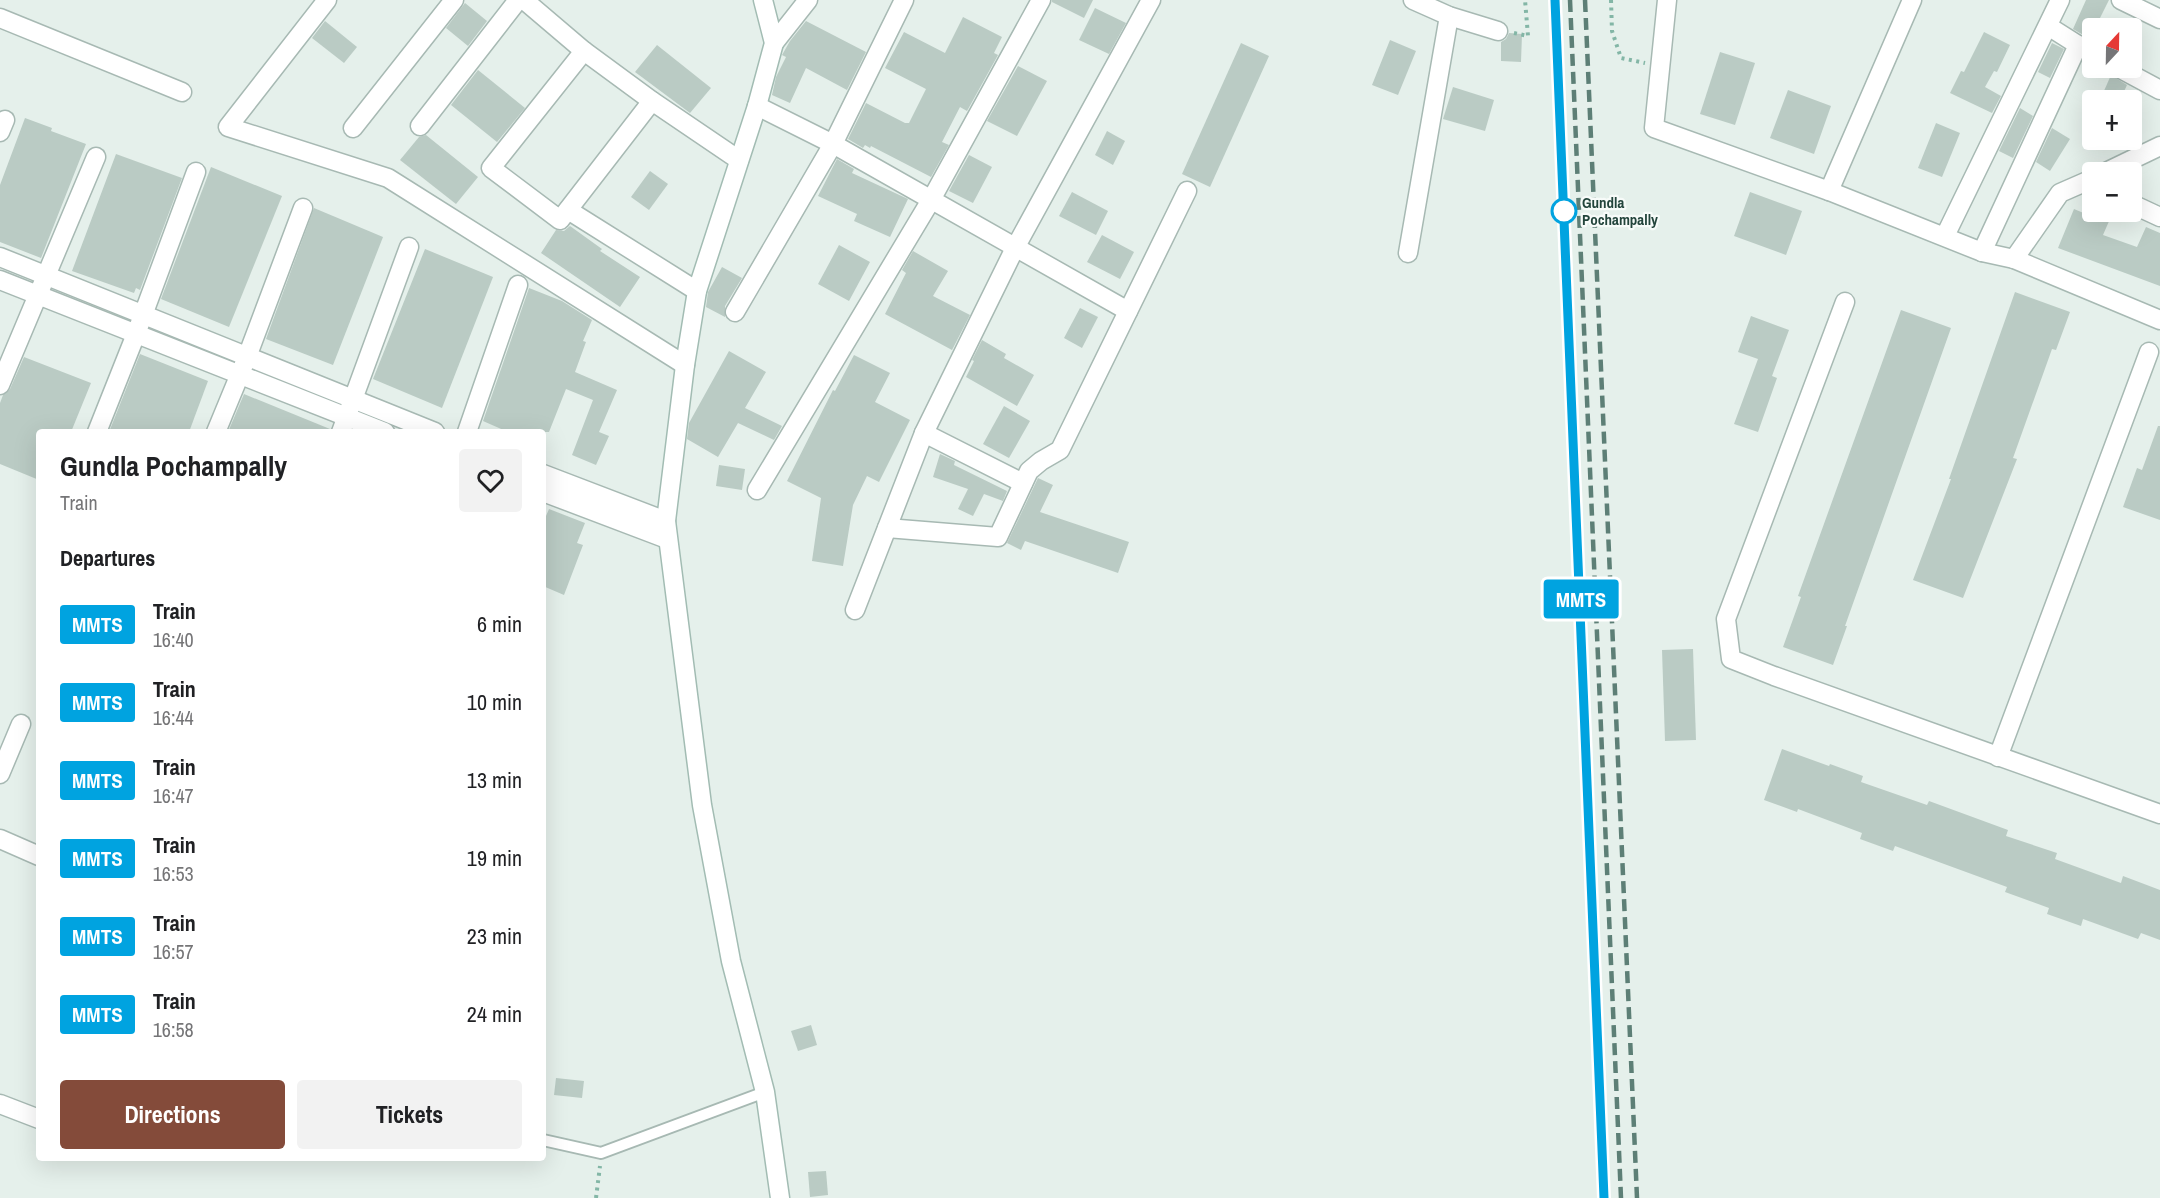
<!DOCTYPE html>
<html lang="en">
<head>
<meta charset="utf-8">
<style>
  :root { --surface:#fff; --page:#f2f2f2; --text:#202124; --muted:#757577; --accent:#844b3a }
  body { margin:0; font-family:"Archivo Narrow",sans-serif; background:var(--page); color:var(--text); height:100vh; display:flex; flex-direction:column; font-size:22px; white-space:nowrap }
  * { box-sizing:border-box; margin:0 }
  p { font-size:20px; color:var(--muted) }
  .icon { flex:none; width:33px; height:33px; fill:none; stroke:currentColor; stroke-width:2; stroke-linecap:round; stroke-linejoin:round }
  .map { position:relative; flex:1; overflow:hidden }
  .panel { position:absolute; left:36px; top:429px; width:510px; height:732px; display:flex; flex-direction:column; background:var(--surface); border-radius:6px; box-shadow:0 6px 24px #0002 }
  .panel>* { flex:none }
  .badge { padding:0 12px; border-radius:4px; font-size:21px; line-height:39px }
  .needle { width:39px; rotate:22deg }
  .tools { position:absolute; left:2082px; top:18px; display:grid; gap:12px }
  .tools a { display:grid; place-items:center; width:60px; height:60px; border-radius:6px; background:var(--surface); box-shadow:0 6px 24px #0002; font-size:30px }
  .map>.badge { position:absolute; translate:-50% -50%; box-shadow:0 0 0 3px #fff }
  h2 { padding:0 24px; font-size:22px; line-height:54px }
  .round { display:grid; place-items:center; flex:none; width:63px; height:63px; border-radius:6px; background:var(--page) }
  .summary { display:flex; align-items:center; justify-content:space-between; height:102px; padding:0 24px }
  h1 { font-size:28px; font-weight:700; line-height:45px }
  .action { display:flex; gap:12px; margin-top:auto; padding:12px 24px }
  .action a { flex:1; height:69px; border-radius:6px; background:var(--accent); color:#fff; font-size:24px; font-weight:700; line-height:69px; text-align:center }
  .action a+a { background:var(--page); color:var(--text) }
  ul { padding:0; list-style:none }
  li { display:flex; align-items:center; gap:18px; height:78px; padding:0 24px }
  li div { flex:1 }
  li b { display:block; font-size:22px }
  li em { font-style:normal }
  li .badge { min-width:66px; font-weight:700; text-align:center }
  .map>svg:first-child { display:block }
  .building { fill:#bacbc4 }
  .lines { fill:none; stroke-linecap:round; stroke-linejoin:round }
  .service-casing { stroke:#a7b9b3; stroke-width:14 }
  .minor-casing { stroke:#a7b9b3; stroke-width:21 }
  .secondary-casing { stroke:#a2bcb3; stroke-width:21 }
  .path { stroke:#83b6a6; stroke-width:4; stroke-dasharray:3 4.5; stroke-linecap:butt }
  .service { stroke:#fff; stroke-width:10 }
  .minor { stroke:#fff; stroke-width:18 }
  .secondary { stroke:#fff; stroke-width:18 }
  .rail { stroke:#5d7f76; stroke-width:4.5; stroke-dasharray:12 6; stroke-linecap:butt }
  .line-casing { stroke:#fff; stroke-width:14 }
  .line { stroke:#00a3e0; stroke-width:9 }
  .stop-dot { fill:#fff; stroke:#00a3e0; stroke-width:3 }
  .labels { text-anchor:middle; dominant-baseline:central; stroke-width:4.5; stroke-linejoin:round; paint-order:stroke }
  .stop-label { font-size:15px; font-weight:bold; fill:#22443b; stroke:#f7fbf9; text-anchor:start }
</style>
</head>
<body>
<div class="map">
<svg width="2160" height="1198" viewBox="0 0 2160 1198">
  <rect width="100%" height="100%" fill="#e5f0eb"/>
  <!-- building -->
  <g class="building">
    <polygon points="1052,0 1093,0 1084,18 1052,2"/>
    <polygon points="2086,0 2109,0 2095,28 2087,28 2092,31 2092,40 2073,29"/>
    <polygon points="465,3 487,21 468,46 446,28"/>
    <polygon points="1095,8 1126,23 1109,54 1079,40"/>
    <polygon points="963,17 1002,37 994,53 998,55 967,111 960,107 942,142 949,145 931,177 871,146 870,148 865,145 863,148 848,139 866,103 905,123 909,123 926,89 885,68 904,32 945,53"/>
    <polygon points="325,21 357,47 344,63 312,38"/>
    <polygon points="806,21 866,52 847,90 806,68 790,103 772,95 776,77 786,57 782,55 790,41"/>
    <polygon points="1984,32 2010,45 1997,72 1994,71 1985,87 2001,96 1992,113 1950,93 1961,71 1964,72"/>
    <polygon points="1509,33 1522,34 1521,62 1501,61 1501,42 1506,39"/>
    <polygon points="1390,40 1416,51 1398,95 1372,85"/>
    <polygon points="1241,43 1269,56 1210,187 1182,174"/>
    <polygon points="2052,43 2064,49 2050,78 2038,72"/>
    <polygon points="657,45 711,88 690,113 635,72"/>
    <polygon points="1720,52 1755,63 1735,125 1700,114"/>
    <polygon points="1018,66 1047,81 1017,136 987,121"/>
    <polygon points="478,70 525,108 497,142 451,105"/>
    <polygon points="2111,75 2127,85 2120,100 2100,100"/>
    <polygon points="1453,87 1494,100 1485,131 1443,119"/>
    <polygon points="1788,90 1831,106 1814,154 1770,138"/>
    <polygon points="2020,108 2033,116 2013,158 1999,151"/>
    <polygon points="25,118 52,128 51,131 86,144 41,258 0,242 0,185"/>
    <polygon points="1936,123 1960,133 1942,177 1918,168"/>
    <polygon points="2052,128 2070,139 2050,171 2036,162"/>
    <polygon points="1107,131 1125,141 1113,165 1095,155"/>
    <polygon points="426,135 478,177 456,204 400,160 419,137"/>
    <polygon points="116,154 182,178 140,290 136,288 134,293 72,271"/>
    <polygon points="969,155 992,167 973,203 949,191"/>
    <polygon points="837,159 854,169 852,173 908,199 890,237 854,221 857,214 818,196"/>
    <polygon points="211,167 282,196 229,327 161,299"/>
    <polygon points="650,171 668,184 649,210 631,197"/>
    <polygon points="1072,192 1108,211 1096,235 1059,216"/>
    <polygon points="1750,192 1802,211 1786,255 1734,236"/>
    <polygon points="314,208 383,237 333,365 266,339"/>
    <polygon points="2074,209 2093,217 2095,212 2113,212 2103,235 2137,247 2146,227 2160,233 2160,286 2058,248"/>
    <polygon points="570,226 602,249 600,251 640,277 620,307 541,253 556,230 564,231"/>
    <polygon points="1102,235 1134,252 1120,279 1087,262"/>
    <polygon points="839,245 870,262 849,301 818,284"/>
    <polygon points="425,249 493,277 442,408 373,379"/>
    <polygon points="913,251 948,271 933,296 970,315 952,350 885,314 906,273 902,270"/>
    <polygon points="722,267 742,278 725,306 725,317 706,307 708,292"/>
    <polygon points="529,288 562,301 592,320 583,341 586,342 575,372 617,390 599,432 609,436 596,465 572,455 593,400 566,389 549,432 508,432 483,421"/>
    <polygon points="2015,292 2070,312 2056,350 2052,349 2013,458 2017,459 1963,598 1913,580 1951,479 1949,479"/>
    <polygon points="1080,308 1098,317 1082,348 1064,338"/>
    <polygon points="1901,310 1951,328 1845,626 1847,626 1833,665 1783,647 1801,597 1798,596"/>
    <polygon points="1751,316 1789,330 1772,376 1777,378 1758,432 1734,424 1758,359 1738,352"/>
    <polygon points="982,340 1006,354 1004,358 1034,375 1017,406 966,377 974,361 972,360"/>
    <polygon points="729,351 766,372 745,408 782,426 774,440 738,423 718,457 687,439 689,423"/>
    <polygon points="140,354 208,381 189,432 109,432"/>
    <polygon points="854,355 890,373 875,402 910,420 879,482 867,476 853,505 843,566 812,561 821,498 787,481 833,390 835,391"/>
    <polygon points="24,357 91,383 71,432 39,432 39,480 0,464 0,403 3,395 10,389"/>
    <polygon points="244,394 330,429 330,432 228,432"/>
    <polygon points="1004,406 1030,421 1009,458 983,444"/>
    <polygon points="2158,426 2160,426 2160,520 2123,507 2137,468 2142,470"/>
    <polygon points="940,454 955,461 954,465 1007,491 1003,501 984,494 973,516 958,509 968,489 933,477"/>
    <polygon points="719,465 745,469 742,490 716,486"/>
    <polygon points="1038,478 1053,485 1040,512 1129,542 1118,573 1025,541 1021,550 1007,543"/>
    <polygon points="549,509 585,523 577,543 583,545 564,595 543,586 543,523"/>
    <polygon points="1693,649 1696,740 1665,741 1662,650"/>
    <polygon points="1782,749 1829,766 1830,764 1863,776 1861,782 1927,805 1929,801 2008,830 2006,836 2057,853 2055,859 2121,883 2123,876 2160,890 2160,940 2141,933 2138,939 2083,919 2081,926 2047,914 2049,908 2005,892 2007,887 1895,846 1893,851 1860,839 1862,833 1798,809 1797,812 1764,800"/>
    <polygon points="811,1025 817,1045 798,1051 791,1031"/>
    <polygon points="556,1078 584,1081 582,1098 554,1095"/>
    <polygon points="826,1171 828,1195 810,1197 808,1172"/>
  </g>
  <g class="lines">
    <!-- service casing -->
    <g class="service-casing">
      <polyline id="service" points="543,1140 601,1153 765,1092"/>
    </g>
    <!-- minor casing -->
    <g class="minor-casing">
      <g id="minor">
        <polyline points="327,0 228,127 388,178 685,365"/>
        <polyline points="524,0 584,51 652,101 739,160"/>
        <polyline points="1413,0 1449,16 1498,31"/>
        <polyline points="1667,0 1654,128 1829,191 1982,252 2014,259 2160,320"/>
        <polyline points="2121,0 2160,19"/>
        <polyline points="0,18 182,92"/>
        <polyline points="2048,26 2078,45"/>
        <polyline points="774,43 808,0"/>
        <polyline points="584,51 491,168 560,220 652,101"/>
        <polyline points="2119,68 2160,90"/>
        <polyline points="757,106 833,144 1128,311"/>
        <polyline points="420,126 518,0"/>
        <polyline points="353,128 454,0"/>
        <polyline points="0,132 5,120"/>
        <polyline points="2106,172 2160,146"/>
        <polyline points="1829,191 1912,0"/>
        <polyline points="2132,204 2160,217"/>
        <polyline points="568,210 697,291"/>
        <polyline points="1945,236 2060,0"/>
        <polyline points="1982,252 2078,45 2092,53"/>
        <polyline points="1408,253 1449,16"/>
        <polyline points="0,257 435,432"/>
        <polyline points="2014,259 2060,193 2092,179"/>
        <polyline points="0,280 385,432"/>
        <polyline points="1845,302 1726,619 1731,659 1774,676 2160,814"/>
        <polyline points="735,312 833,144 904,0"/>
        <polyline points="0,385 96,157"/>
        <polyline points="97,432 136,334 196,172"/>
        <polyline points="216,432 247,357 303,208"/>
        <polyline points="341,432 409,247"/>
        <polyline points="467,432 518,285"/>
        <polyline points="924,433 1023,483"/>
        <polyline points="543,474 666,521"/>
        <polyline points="757,490 931,200 1041,0"/>
        <polyline points="543,492 667,539"/>
        <polyline points="887,528 998,537 1029,471 1041,461 1060,450 1187,191"/>
        <polyline points="855,610 924,433 1015,248 1151,0"/>
        <polyline points="1998,757 2149,352"/>
        <polyline points="0,774 21,724"/>
        <polyline points="0,839 39,856"/>
        <polyline points="0,1104 39,1119"/>
      </g>
    </g>
    <!-- secondary casing -->
    <g class="secondary-casing">
      <polyline id="secondary" points="763,0 774,43 757,106 697,291 685,365 666,521 702,805 731,961 765,1092 780,1198"/>
    </g>
    <!-- path -->
    <g class="path">
      <polyline points="1611,0 1612,31 1621,58 1645,63"/>
      <polyline points="1514,33 1528,36 1525,0"/>
      <polyline points="596,1198 600,1166"/>
    </g>
    <!-- service -->
    <use href="#service" class="service"/>
    <!-- minor -->
    <use href="#minor" class="minor"/>
    <!-- secondary -->
    <use href="#secondary" class="secondary"/>
    <!-- rail -->
    <g class="rail">
      <polyline points="1555,0 1604,1198"/>
      <polyline points="1570,0 1621,1198"/>
      <polyline points="1585,0 1637,1198"/>
    </g>
  </g>
  <g class="lines">
    <!-- line casing -->
    <g class="line-casing">
      <polyline id="line" points="1555,0 1604,1198"/>
    </g>
    <!-- line -->
    <use href="#line" class="line"/>
  </g>
  <!-- markers -->
  <circle class="stop-dot" cx="1564" cy="211" r="12"/>
  <g class="labels">
    <!-- stop labels -->
    <g class="stop-label">
      <text x="1582" y="202">Gundla<tspan x="1582" dy="17">Pochampally</tspan></text>
    </g>
  </g>
</svg>
<div class="tools">
<a><svg class="needle" viewBox="-14 -14 28 28"><path d="M0-13l5 13h-10z" fill="#e53935"/><path d="M0 13l5-13h-10z" fill="#757577"/></svg></a>
<a>+</a>
<a>−</a>
</div>
<b class="badge" style="left:1581px;top:599px;background:#00a3e0;color:#fff">MMTS</b>
<section class="panel">
<div class="summary"><div><h1>Gundla Pochampally</h1><p>Train</p></div><a class="round"><svg class="icon" aria-label="heart" viewBox="0 0 24 24"><path d="M12 20l-8-8c-3-5 5-10 8-4 3-6 11-1 8 4z"/></svg></a></div>
<h2>Departures</h2>
<ul>
<li><span class="badge" style="background:#00a3e0;color:#fff">MMTS</span><div><b>Train</b><p>16:40</p></div><em>6 min</em></li>
<li><span class="badge" style="background:#00a3e0;color:#fff">MMTS</span><div><b>Train</b><p>16:44</p></div><em>10 min</em></li>
<li><span class="badge" style="background:#00a3e0;color:#fff">MMTS</span><div><b>Train</b><p>16:47</p></div><em>13 min</em></li>
<li><span class="badge" style="background:#00a3e0;color:#fff">MMTS</span><div><b>Train</b><p>16:53</p></div><em>19 min</em></li>
<li><span class="badge" style="background:#00a3e0;color:#fff">MMTS</span><div><b>Train</b><p>16:57</p></div><em>23 min</em></li>
<li><span class="badge" style="background:#00a3e0;color:#fff">MMTS</span><div><b>Train</b><p>16:58</p></div><em>24 min</em></li>
</ul>
<div class="action"><a>Directions</a><a>Tickets</a></div>
</section>
</div>
</body>
</html>
